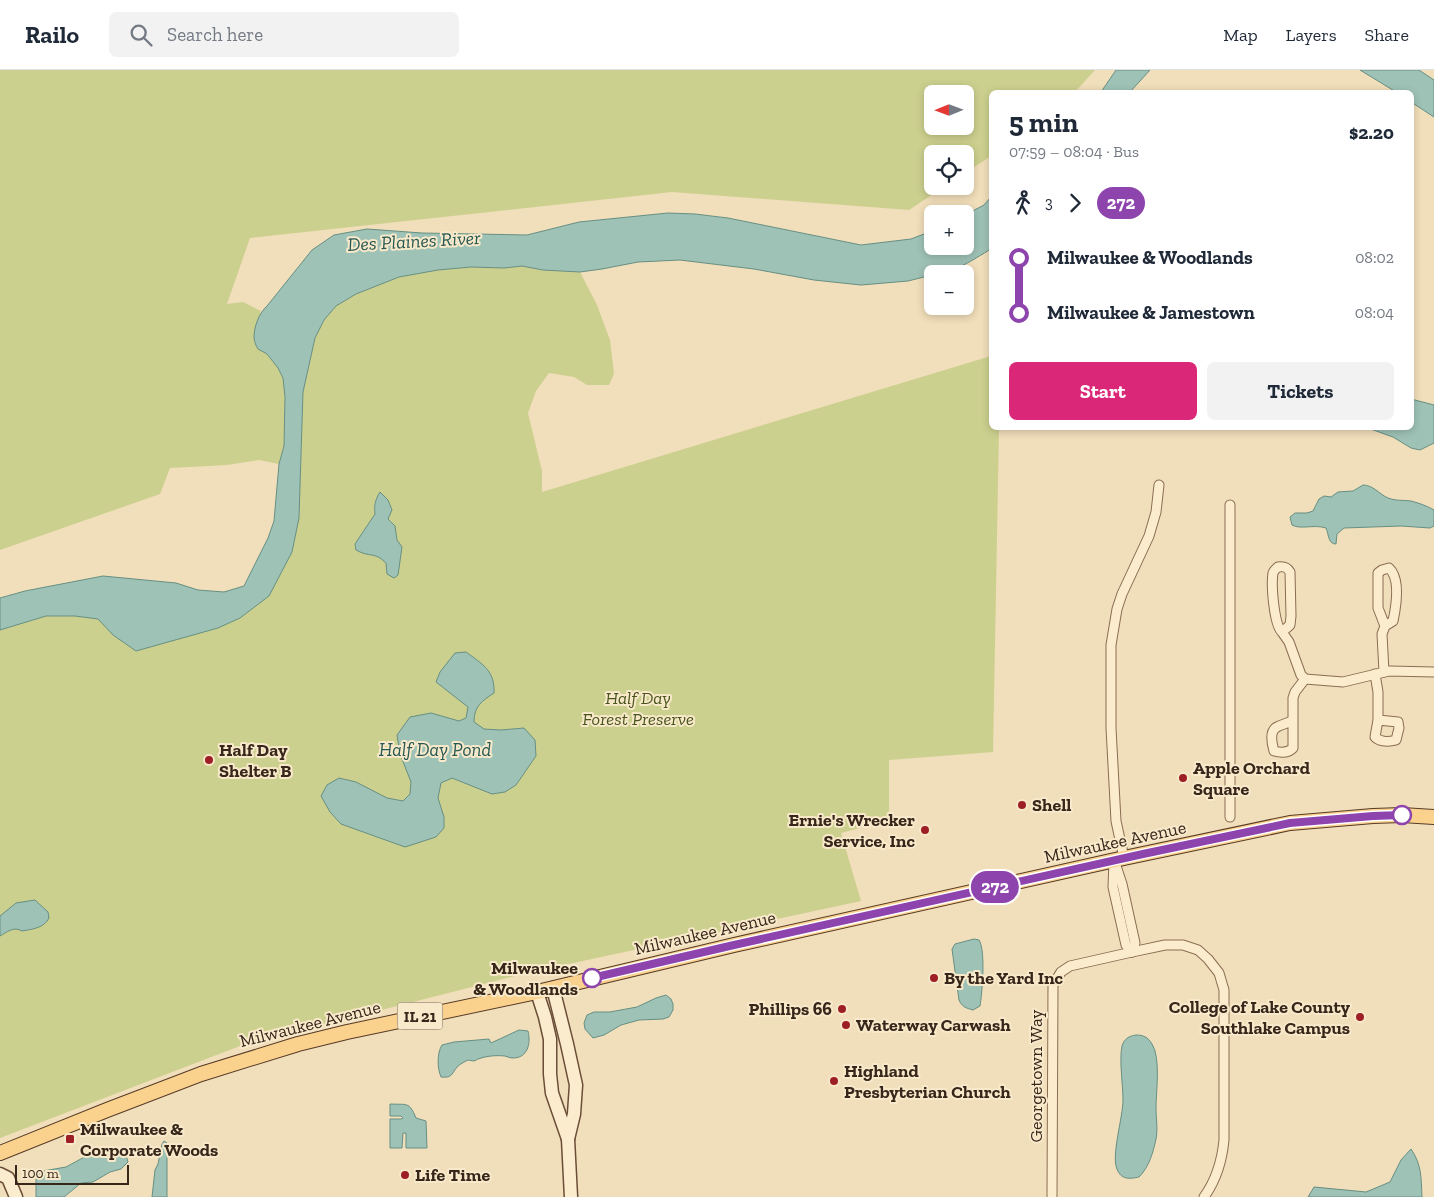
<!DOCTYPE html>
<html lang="en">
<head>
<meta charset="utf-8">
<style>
  :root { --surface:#fff; --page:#f2f2f3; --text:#1f2937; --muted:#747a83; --line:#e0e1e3; --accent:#db2777 }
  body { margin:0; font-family:"Zilla Slab",serif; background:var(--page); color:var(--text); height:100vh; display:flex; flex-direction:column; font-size:19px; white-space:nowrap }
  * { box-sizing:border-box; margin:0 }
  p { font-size:16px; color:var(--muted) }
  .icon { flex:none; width:28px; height:28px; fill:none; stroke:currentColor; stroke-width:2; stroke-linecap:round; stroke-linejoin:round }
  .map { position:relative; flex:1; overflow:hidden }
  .details { position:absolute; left:989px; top:20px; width:425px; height:340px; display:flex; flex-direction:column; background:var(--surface); border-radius:8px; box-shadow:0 2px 8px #0003 }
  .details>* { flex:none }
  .badge { padding:0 10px; border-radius:16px; font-size:18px; line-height:32px }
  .needle { width:32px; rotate:269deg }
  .tools { position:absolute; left:924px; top:15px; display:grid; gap:10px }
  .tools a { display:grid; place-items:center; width:50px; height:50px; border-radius:8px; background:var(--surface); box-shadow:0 2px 8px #0003; font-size:25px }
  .scale { position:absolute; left:15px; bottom:12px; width:114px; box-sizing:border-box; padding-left:5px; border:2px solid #37261a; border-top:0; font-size:14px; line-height:18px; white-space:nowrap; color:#37261a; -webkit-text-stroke:4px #f8e9ca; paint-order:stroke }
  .map>.badge { position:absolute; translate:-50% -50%; box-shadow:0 0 0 2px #fff }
  .legs { display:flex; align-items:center; gap:8px; height:55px; padding:0 20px; font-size:16px }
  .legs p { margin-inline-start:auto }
  .summary { display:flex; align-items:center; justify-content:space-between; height:85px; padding:0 20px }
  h1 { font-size:28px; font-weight:700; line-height:38px }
  .primary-button { display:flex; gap:10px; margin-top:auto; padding:10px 20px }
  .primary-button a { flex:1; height:58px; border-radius:8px; background:var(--accent); color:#fff; font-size:20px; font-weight:700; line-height:58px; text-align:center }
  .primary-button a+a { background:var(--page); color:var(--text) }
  ul { padding:0 20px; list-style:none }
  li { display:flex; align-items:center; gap:18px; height:55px; font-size:19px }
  li i { display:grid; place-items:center; width:8px; height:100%; margin:0 6px; background:currentColor }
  li i::after { content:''; width:12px; height:12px; margin:-6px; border:4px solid; border-radius:50%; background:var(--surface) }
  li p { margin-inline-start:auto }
  li:first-child i { background:linear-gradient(#0000 50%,currentColor 0) }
  li:last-child i { background:linear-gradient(currentColor 50%,#0000 0) }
  header { display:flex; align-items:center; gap:30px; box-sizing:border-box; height:70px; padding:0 25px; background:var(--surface); border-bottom:1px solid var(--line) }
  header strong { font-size:24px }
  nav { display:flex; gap:28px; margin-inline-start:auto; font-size:18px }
  .search { width:350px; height:45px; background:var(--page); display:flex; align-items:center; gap:12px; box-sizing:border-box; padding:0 18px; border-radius:8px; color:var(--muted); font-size:19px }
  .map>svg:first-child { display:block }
  .green { fill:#ccd08e; fill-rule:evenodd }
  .water { fill:#9fc2b6; stroke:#668f83 }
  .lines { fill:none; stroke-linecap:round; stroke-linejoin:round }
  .street-casing { stroke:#8a6d53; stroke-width:11 }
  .secondary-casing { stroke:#6b4e37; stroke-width:15 }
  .primary-casing { stroke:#563b28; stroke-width:16 }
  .street { stroke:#fcecce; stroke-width:9 }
  .secondary { stroke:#fcecce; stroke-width:12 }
  .primary { stroke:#fad28d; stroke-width:14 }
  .line-1-casing { stroke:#fff; stroke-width:11 }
  .line-1 { stroke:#8e44ad; stroke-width:8 }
  .poi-dot { fill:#9e1e25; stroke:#f8e9ca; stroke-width:2 }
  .stop-1-dot { fill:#fff; stroke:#8e44ad; stroke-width:2.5 }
  .labels { text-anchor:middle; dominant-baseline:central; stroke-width:4; stroke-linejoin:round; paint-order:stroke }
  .shield { fill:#f8e9ca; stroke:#71604f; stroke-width:1 }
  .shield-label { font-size:16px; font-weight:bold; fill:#37261a }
  .park-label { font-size:18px; font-style:italic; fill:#4a551e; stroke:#f8e9ca }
  .poi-label { font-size:18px; font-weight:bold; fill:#37261a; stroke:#f8e9ca; text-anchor:start }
  .street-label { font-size:18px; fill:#37261a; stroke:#f8e9ca }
  .stop-label { font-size:18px; font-weight:bold; fill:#37261a; stroke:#f8e9ca; text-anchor:end }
  .water-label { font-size:19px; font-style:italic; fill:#275853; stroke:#f8e9ca }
</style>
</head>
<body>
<header>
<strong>Railo</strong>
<div class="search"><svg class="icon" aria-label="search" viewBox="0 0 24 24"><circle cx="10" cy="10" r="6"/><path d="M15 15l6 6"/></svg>Search here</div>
<nav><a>Map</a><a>Layers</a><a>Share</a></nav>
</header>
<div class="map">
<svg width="1434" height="1127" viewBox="0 0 1434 1127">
  <rect width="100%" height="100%" fill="#f1deba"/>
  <!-- green -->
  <g class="green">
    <path d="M0,0h1095l-20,22h-84v64l-26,17v-19h-33v32h13l-36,24 -237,-18 -422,46 -23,66 16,-2 18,9 -7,27 4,11 9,5 11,14 5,10 2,19 -1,49 -5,18 -20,-4 -32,5 -57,3 -10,26 -160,56zM932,24h33v32h-33z"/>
    <path d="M522,196l21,4 37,2 17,33 13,35 4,34 -5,11h-22l-13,-8 -25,-4 -13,18 -8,22 14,58v21l449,-136v72h8l-6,324 -104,8v60l-48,13 20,68 -334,72 -287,73 -240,92v-520l15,-6 210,-5 46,-32 28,-57 4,-126 12,-54 9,-18 12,-14 20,-12 43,-17 39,-7 33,-3 33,1zM376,428l12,20 7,8 -40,18 20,-30 -1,-8z"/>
  </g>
  <!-- water -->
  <g class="water">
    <polygon points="1116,0 1150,0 1130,22 1101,22"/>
    <polygon points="1360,0 1419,0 1434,10 1434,47 1411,32 1411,22 1396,22"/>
    <path d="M991,127v52c-17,10 -38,25 -59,25v1l-24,6 -47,4 -47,-5 -60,-11 -74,-9 -42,2 -36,7 -22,3 -37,-2 -21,-4 -18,2 -33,-1 -33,3 -39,7 -43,17 -20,12 -12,14 -9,18 -12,54 -4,126 -7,34 -23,44 -29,22 -22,10 -82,23 -23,-16 -15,-16 -23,-3h-29l-46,14v-32l25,-7 78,-15 73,7 22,7 26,2 20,-6 24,-48 6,-17 5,-57 5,-18 1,-49 -2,-19 -5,-10 -11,-14 -9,-5c-2,-3 -4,-8 -4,-12 0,-10 5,-24 13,-31l45,-56 22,-15 33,-6 55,4 105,2 52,-13 89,-9 27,1 33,4 133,27 50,-6 21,-8v15h33v-31l19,-10z"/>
    <polygon points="1411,329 1434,335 1434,373 1420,380 1411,378 1393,367 1368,358 1411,358"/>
    <path d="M1363,415c10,0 16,9 25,13 8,3 15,2 23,3 8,2 16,5 23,9v16l-4,2 -29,-2 -57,2 -7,6 -1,10c-8,0 -7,-9 -10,-16 -13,-4 -25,2 -34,-3l-2,-8 5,-4h12l6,-2 6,-12 5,-3 7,1 7,-5 15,-1z"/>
    <path d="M380,422l8,8 4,10 -4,9 7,7 2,14 5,7 -4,28 -4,3 -7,-4 -1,-11c-12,-12 -16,-5 -30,-13l-1,-6 20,-30c-1,-9 0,-14 5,-22z"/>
    <path d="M466,582c16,12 29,18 28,41 -12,8 -20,13 -20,29l10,7 17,1 23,-2 11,12 1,16 -20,29 -11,7 -13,2 -40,-16 -11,5 -3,15 6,19v11l-8,9 -31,10 -64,-23 -11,-12 -9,-16 6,-11 12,-7 17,4 31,16 16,3 7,-7 1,-12 -11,-28 -3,-19 13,-18 21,-4 28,8 7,-3 2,-11 -32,-25 4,-10 15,-19z"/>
    <path d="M35,830l13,12 1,6c-5,10 -16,11 -27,13 -8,-5 -15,1 -22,5v-20l16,-13z"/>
    <path d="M974,869l5,1c7,11 3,54 1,66l-7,4c-7,-2 -11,-3 -14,-10l-7,-51 3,-5z"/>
    <polygon points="666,925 671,929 673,934 673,940 669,947 663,949 639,950 621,955 604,965 593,968 585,959 584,953 587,945 594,942 610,942 637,937 656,928"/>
    <path d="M519,960l9,1c3,12 0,27 -15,27 -3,0 -5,-1 -8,-2 -10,-1 -22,0 -31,5l-6,-1c-4,2 -8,4 -11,7 -6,8 -5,11 -16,10 -4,-9 -4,-24 1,-32l12,-3 35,-3 2,4z"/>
    <path d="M1136,965c7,0 12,2 16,9 9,14 4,48 4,64 0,11 2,20 0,31 -3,14 -7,28 -17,38 -9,2 -18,3 -22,-8 -6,-13 6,-52 6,-69 0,-15 -4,-40 -1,-54 2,-7 7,-10 14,-11z"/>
    <path d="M390,1034c17,1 19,-3 26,14l10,3 1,27h-21v-15h-3l-1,15h-12v-29h11l2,-1 -2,-2h-11z"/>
    <polygon points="164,1071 167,1073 167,1127 152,1127 155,1100 158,1094 162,1074"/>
    <path d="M1411,1079c11,16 10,29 11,48h-114l6,-10 52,5 24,-10 11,-22z"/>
    <path d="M108,1080c6,2 11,0 17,2l3,10 -7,7 -11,3 -17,10 -12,1 -17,14h-28v-18l3,-5 4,-3 23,-4 24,-13z"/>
  </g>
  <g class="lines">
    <!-- street casing -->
    <g class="street-casing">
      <g id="street">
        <polyline points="1230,435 1230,747"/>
        <path d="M1282,562c-8,-7 -11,-47 -9,-59 1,-3 3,-4 5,-6 6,-1 9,0 12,5l1,44 -1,9 -8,7 7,10 12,33 4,4"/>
        <path d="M1384,602l-2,-38 3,-8 8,-5c3,-14 8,-42 -4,-53l-7,2 -4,3v35l7,18"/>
        <path d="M1375,604l3,18v28l20,2 1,6 -3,12c-7,2 -16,2 -21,-3l3,-17"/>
        <polyline points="1305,609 1343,612 1389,601 1434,602"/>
        <path d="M1293,650c-6,4 -11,4 -16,7 -8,4 -5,17 -3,24 7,2 14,2 19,-3v-50l2,-6 10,-13"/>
        <polyline points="1124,788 1116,751 1111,658 1111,575 1117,539 1122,524 1149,466 1156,442 1159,415"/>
        <polyline points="1114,791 1113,817 1126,875 1132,882"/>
        <polyline points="1116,796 1122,814 1135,873 1132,882"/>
        <path d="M1052,1127l1,-212 8,-13 9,-6 62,-14 33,-7h18l15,5 10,9 11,14 5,17v150c-2,21 -7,39 -20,57"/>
      </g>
    </g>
    <!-- secondary casing -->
    <g class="secondary-casing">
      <g id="secondary">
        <polyline points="553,918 567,974 576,1015 574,1044 568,1069"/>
        <polyline points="537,922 545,947 550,969 550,1004 552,1023 568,1069 571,1127"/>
        <polyline points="0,1104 8,1108 16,1127"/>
      </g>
    </g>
    <!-- primary casing -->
    <g class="primary-casing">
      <polyline id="primary" points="0,1083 107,1040 201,1004 298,974 347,962 537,922 734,875 1124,788 1290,753 1373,746 1402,745 1434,747"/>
    </g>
    <!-- street -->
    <use href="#street" class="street"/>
    <!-- secondary -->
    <use href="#secondary" class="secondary"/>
    <!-- primary -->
    <use href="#primary" class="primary"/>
  </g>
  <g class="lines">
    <!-- line-1 casing -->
    <g class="line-1-casing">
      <polyline id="line-1" points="592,908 734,875 1143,784 1290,753 1373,746 1402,745"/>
    </g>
    <!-- line-1 -->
    <use href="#line-1" class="line-1"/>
  </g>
  <!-- markers -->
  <g class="poi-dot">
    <circle cx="209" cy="690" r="5"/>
    <circle cx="1183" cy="708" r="5"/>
    <circle cx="1022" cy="735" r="5"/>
    <circle cx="925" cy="760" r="5"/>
    <circle cx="934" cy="908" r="5"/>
    <circle cx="842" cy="939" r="5"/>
    <circle cx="1360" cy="947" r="5"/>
    <circle cx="846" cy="955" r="5"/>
    <circle cx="834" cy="1011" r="5"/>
    <rect x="65" y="1064" width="10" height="10" rx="2.5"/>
    <circle cx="405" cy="1105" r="5"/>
  </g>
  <g class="stop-1-dot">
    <circle cx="1402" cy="745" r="9"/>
    <circle cx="592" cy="908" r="9"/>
  </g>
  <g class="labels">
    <!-- shield labels -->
    <rect class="shield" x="397.5" y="932.5" width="45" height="27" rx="4"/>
    <g class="shield-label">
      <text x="420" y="946">IL 21</text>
    </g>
    <!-- park labels -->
    <g class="park-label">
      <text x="638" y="628">Half Day<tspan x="638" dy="21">Forest Preserve</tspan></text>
    </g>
    <!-- poi labels -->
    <g class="poi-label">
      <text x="219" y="680">Half Day<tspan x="219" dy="21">Shelter B</tspan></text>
      <text x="1193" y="698">Apple Orchard<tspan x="1193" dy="21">Square</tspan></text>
      <text x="1032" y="735">Shell</text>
      <text x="915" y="750" text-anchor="end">Ernie's Wrecker<tspan x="915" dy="21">Service, Inc</tspan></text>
      <text x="944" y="908">By the Yard Inc</text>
      <text x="1350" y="937" text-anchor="end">College of Lake County<tspan x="1350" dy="21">Southlake Campus</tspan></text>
      <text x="832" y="939" text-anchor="end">Phillips 66</text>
      <text x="856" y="955">Waterway Carwash</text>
      <text x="844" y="1001">Highland<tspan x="844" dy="21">Presbyterian Church</tspan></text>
      <text x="80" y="1059">Milwaukee &amp;<tspan x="80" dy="21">Corporate Woods</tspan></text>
      <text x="415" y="1105">Life Time</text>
    </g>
    <!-- street labels -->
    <g class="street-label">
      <text transform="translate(1115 772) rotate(-12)">Milwaukee Avenue</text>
      <text transform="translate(705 863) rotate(-13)">Milwaukee Avenue</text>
      <text transform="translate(310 954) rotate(-14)">Milwaukee Avenue</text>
      <text transform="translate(1036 1006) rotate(-90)">Georgetown Way</text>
    </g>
    <!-- stop labels -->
    <g class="stop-label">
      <text x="578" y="898">Milwaukee<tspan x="578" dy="21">&amp; Woodlands</tspan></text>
    </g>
    <!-- water labels -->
    <g class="water-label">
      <text transform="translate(414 171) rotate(-3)">Des Plaines River</text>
      <text x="435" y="679">Half Day Pond</text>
    </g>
  </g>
</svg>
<div class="tools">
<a><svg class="needle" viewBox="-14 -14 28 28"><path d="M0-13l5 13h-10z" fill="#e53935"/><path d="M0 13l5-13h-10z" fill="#747a83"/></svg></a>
<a><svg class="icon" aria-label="locate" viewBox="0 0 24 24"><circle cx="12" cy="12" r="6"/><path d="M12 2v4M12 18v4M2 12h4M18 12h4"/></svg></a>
<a>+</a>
<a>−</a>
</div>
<div class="scale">100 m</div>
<b class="badge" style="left:995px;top:817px;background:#8e44ad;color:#fff">272</b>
<section class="details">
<div class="summary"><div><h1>5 min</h1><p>07:59 – 08:04 · Bus</p></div><b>$2.20</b></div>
<div class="legs"><svg class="icon" aria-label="walk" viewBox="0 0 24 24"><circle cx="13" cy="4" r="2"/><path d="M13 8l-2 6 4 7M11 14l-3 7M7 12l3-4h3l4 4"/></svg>3<svg class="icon" aria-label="forward" viewBox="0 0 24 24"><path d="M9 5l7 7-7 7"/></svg><b class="badge" style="background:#8e44ad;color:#fff">272</b></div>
<ul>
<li><i style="color:#8e44ad"></i><b>Milwaukee &amp; Woodlands</b><p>08:02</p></li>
<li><i style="color:#8e44ad"></i><b>Milwaukee &amp; Jamestown</b><p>08:04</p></li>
</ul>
<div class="primary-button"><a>Start</a><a>Tickets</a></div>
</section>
</div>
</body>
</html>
